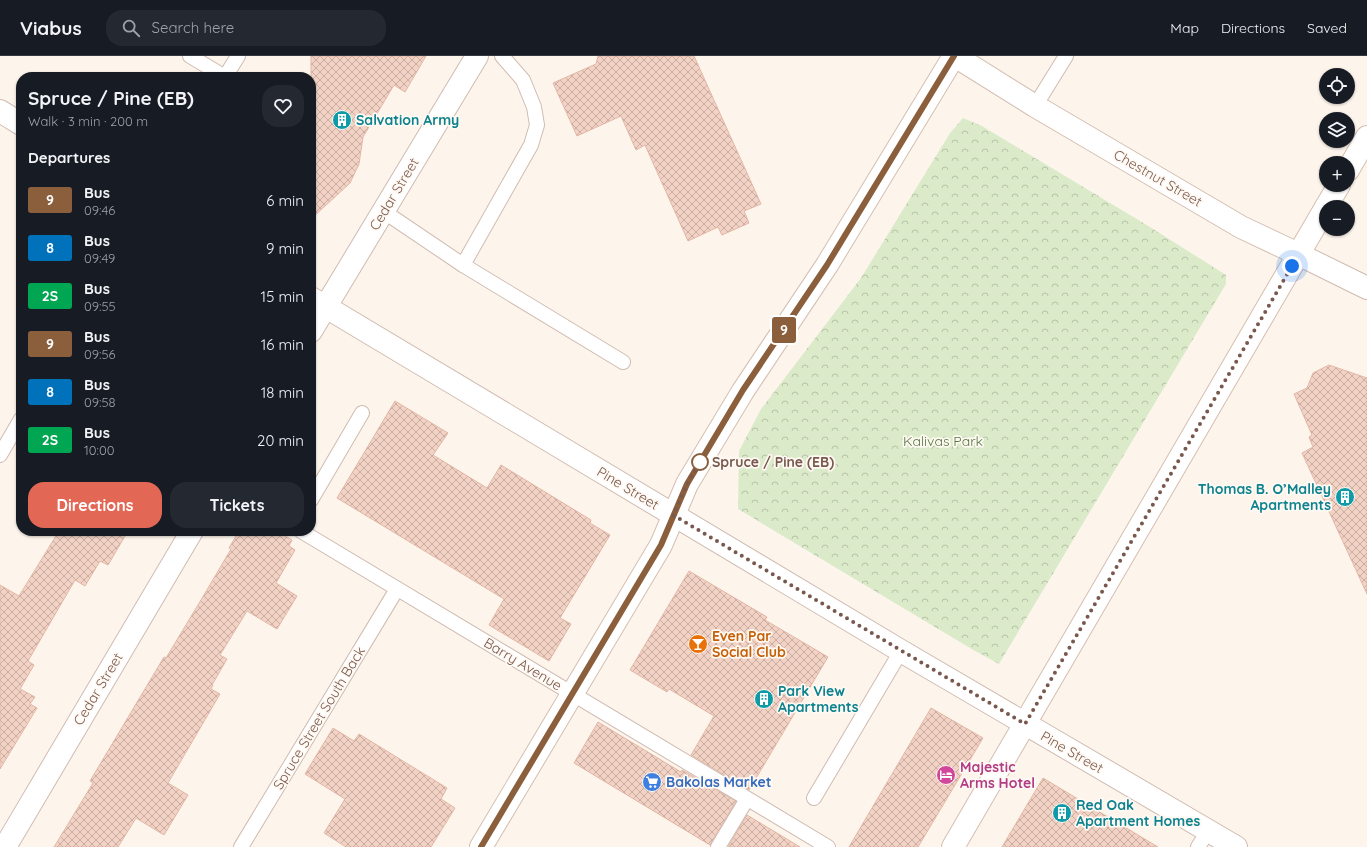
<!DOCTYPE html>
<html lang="en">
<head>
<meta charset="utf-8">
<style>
  :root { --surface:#171b24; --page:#242831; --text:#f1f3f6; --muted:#9ea1a6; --line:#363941; --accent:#e36755 }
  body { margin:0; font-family:Quicksand,sans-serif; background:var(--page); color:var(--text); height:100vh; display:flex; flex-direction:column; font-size:15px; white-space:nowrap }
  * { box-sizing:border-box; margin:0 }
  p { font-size:13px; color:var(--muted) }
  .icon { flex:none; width:22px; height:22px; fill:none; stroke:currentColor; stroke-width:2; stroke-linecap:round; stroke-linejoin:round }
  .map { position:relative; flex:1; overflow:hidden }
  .details { position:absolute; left:16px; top:16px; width:300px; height:464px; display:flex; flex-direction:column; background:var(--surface); border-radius:16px; box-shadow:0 1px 3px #0004 }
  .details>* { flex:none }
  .badge { padding:0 8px; border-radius:3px; font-size:14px; line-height:26px }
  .fabs { position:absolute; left:1319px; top:12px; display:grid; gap:8px }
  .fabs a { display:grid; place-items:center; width:36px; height:36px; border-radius:50%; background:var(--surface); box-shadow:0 1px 3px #0004; font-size:20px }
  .you { position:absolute; width:20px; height:20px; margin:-10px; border:3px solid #fff; border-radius:50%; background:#1a73e8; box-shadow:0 0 0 6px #1a73e833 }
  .map>.badge { position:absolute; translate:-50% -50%; box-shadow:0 0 0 2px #fff }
  h2 { padding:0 12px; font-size:15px; line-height:36px }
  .round { display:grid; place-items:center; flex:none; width:42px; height:42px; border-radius:16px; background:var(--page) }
  .overview { display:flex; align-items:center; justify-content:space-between; height:68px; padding:0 12px }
  h1 { font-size:19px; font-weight:800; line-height:30px }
  .primary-button { display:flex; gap:8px; margin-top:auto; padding:8px 12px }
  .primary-button a { flex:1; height:46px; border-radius:16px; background:var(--accent); color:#fff; font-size:16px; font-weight:800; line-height:46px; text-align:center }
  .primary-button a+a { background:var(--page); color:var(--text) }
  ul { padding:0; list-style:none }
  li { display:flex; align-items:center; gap:12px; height:48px; padding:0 12px }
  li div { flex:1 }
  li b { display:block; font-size:15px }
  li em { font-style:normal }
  li .badge { min-width:44px; font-weight:700; text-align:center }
  header { display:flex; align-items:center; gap:24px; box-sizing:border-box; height:56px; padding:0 20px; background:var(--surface); border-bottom:1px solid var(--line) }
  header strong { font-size:19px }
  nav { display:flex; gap:22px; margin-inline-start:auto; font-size:14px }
  .search { width:280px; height:36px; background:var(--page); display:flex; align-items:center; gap:10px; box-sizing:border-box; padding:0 14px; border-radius:16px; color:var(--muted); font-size:15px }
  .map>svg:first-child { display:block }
  .forest { fill:url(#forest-crowns) }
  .building { fill:url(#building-cross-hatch); stroke:#e4b7a5 }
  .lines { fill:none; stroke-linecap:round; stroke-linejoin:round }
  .lane-casing { stroke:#d0bbb1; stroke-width:16 }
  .street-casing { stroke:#d0bbb1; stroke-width:24 }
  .secondary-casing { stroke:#d5beb1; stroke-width:24 }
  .lane { stroke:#fff; stroke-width:14 }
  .street { stroke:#fff; stroke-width:22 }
  .secondary { stroke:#fff; stroke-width:22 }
  .line-casing { stroke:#fff; stroke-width:9 }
  .line { stroke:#8b5e3c; stroke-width:6 }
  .walk { stroke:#79594e; stroke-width:4; stroke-dasharray:0 7.2 }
  .stop-dot { fill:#fff; stroke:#8b5e3c; stroke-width:2 }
  .labels { text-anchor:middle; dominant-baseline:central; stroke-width:3.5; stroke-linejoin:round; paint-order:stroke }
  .culture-label { font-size:14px; font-weight:bold; fill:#0d838f; stroke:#fff9f3; text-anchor:start }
  .street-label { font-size:14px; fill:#79594e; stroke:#fff9f3 }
  .park-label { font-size:14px; fill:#587843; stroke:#fff9f3 }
  .stop-label { font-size:14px; font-weight:bold; fill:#79594e; stroke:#fff9f3; text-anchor:start }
  .food-label { font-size:14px; font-weight:bold; fill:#c56008; stroke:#fff9f3; text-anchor:start }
  .hotel-label { font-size:14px; font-weight:bold; fill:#b23c85; stroke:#fff9f3; text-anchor:start }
  .shop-label { font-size:14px; font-weight:bold; fill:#366cbe; stroke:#fff9f3; text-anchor:start }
</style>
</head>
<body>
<header>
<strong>Viabus</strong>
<div class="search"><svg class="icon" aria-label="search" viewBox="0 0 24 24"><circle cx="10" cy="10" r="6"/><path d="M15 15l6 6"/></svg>Search here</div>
<nav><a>Map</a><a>Directions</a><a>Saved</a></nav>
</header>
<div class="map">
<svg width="1367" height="791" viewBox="0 0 1367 791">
  <defs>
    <pattern id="forest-crowns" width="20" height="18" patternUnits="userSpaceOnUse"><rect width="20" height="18" fill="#dbebca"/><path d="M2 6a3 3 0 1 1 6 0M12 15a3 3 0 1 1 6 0" fill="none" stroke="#b6c1a6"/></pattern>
    <pattern id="building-cross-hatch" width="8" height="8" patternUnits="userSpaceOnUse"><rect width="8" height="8" fill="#f2d2c4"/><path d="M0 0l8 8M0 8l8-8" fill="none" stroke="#c9ada1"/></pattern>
  </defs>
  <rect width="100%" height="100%" fill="#fdf5ec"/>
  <!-- forest -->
  <polygon class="forest" points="963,62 982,70 1150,171 1226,219 1226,228 999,608 975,595 738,453 739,395 761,353 861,222 950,77"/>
  <!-- building -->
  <g class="building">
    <polygon points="311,0 426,0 405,36 394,29 363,81 359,108 350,127 311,163"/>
    <polygon points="598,0 694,0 761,148 744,155 749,167 722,179 718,171 688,185 645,89 636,94 621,60 577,80 553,27 596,8"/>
    <polygon points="1329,309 1367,322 1367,538 1302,397 1313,391 1309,381 1312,379 1294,338 1307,332 1313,317"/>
    <polygon points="395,345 448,377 433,399 487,432 501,409 591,464 590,467 610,479 560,562 571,568 549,605 489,569 504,543 337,442"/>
    <polygon points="59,475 128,475 108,509 100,505 85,530 75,524 28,605 34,609 20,633 35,641 30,648 37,652 0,713 0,529 19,540"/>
    <polygon points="239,475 277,475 292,484 289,490 295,494 276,527 297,540 277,573 247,555 220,599 227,603 212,629 213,629 211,633 220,638 168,727 188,739 164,779 136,762 118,791 54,791 93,727 90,725 164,601 166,602 201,544 231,493 229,492"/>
    <polygon points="689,515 767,561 765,564 828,601 749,734 691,699 714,660 669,633 667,636 630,614"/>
    <polygon points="931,652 983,682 918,791 849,791"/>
    <polygon points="598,666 681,716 682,714 736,745 710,789 574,707"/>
    <polygon points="333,672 354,685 359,678 447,732 441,743 455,752 431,791 346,791 324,777 345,743 305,718"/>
    <polygon points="1043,722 1158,791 1002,791"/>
    <polygon points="747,759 800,791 728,791"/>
  </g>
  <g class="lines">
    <!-- lane casing -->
    <g class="lane-casing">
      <g id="lane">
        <polyline points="190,0 225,21"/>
        <polyline points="502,0 523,24 534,51 537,69 531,89 463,209 623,306"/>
        <polyline points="225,21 238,0"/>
        <polyline points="1035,50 1066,0"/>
        <polyline points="383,155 463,209"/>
        <polyline points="0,399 21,363"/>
        <polyline points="311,444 362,357"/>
        <polyline points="301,475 828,791"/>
        <polyline points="814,742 901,595"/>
        <polyline points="241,791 397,533"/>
        <polyline points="718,791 747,743"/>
        <polyline points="1198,791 1208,775"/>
      </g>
    </g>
    <!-- street casing -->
    <g class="street-casing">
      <g id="street">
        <polyline points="0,55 21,68"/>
        <polyline points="1298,198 1367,232"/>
        <polyline points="311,242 901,595 1236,791"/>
        <polyline points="311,275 477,0"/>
        <polyline points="5,791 192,475"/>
      </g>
    </g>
    <!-- secondary casing -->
    <g class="secondary-casing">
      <g id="secondary">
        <polyline points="955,0 1035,50 1241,171 1298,198"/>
        <polyline points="1348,114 1367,81"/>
        <polyline points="1326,151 1339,129"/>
        <polyline points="481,791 661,489 687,428 743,335 827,209 954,0"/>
        <polyline points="953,791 1326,151"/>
      </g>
    </g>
    <!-- lane -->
    <use href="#lane" class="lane"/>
    <!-- street -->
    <use href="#street" class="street"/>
    <!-- secondary -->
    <use href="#secondary" class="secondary"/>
  </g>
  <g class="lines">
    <!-- line casing -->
    <g class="line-casing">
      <polyline id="line" points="481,791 661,489 687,428 743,334 827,209 954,0"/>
    </g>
    <!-- line -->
    <use href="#line" class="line"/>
    <!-- walk -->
    <polyline class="walk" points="700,406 703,401 687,428 673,459 1025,668 1292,210"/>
  </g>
  <!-- icons -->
  <defs>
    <g id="building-disc" transform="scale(1)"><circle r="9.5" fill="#0f9aa8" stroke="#fff9f3"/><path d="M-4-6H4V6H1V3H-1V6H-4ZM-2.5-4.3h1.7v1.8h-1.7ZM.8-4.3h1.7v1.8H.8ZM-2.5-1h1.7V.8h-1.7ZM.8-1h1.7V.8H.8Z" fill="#fff"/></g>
    <g id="bar-disc" transform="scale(1)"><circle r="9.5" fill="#e8710a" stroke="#fff9f3"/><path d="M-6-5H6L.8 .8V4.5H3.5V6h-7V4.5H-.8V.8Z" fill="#fff"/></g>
    <g id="hotel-disc" transform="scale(1)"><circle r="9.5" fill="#d1479c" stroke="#fff9f3"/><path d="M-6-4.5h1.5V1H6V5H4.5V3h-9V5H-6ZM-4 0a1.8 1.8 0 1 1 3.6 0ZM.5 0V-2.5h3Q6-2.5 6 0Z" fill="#fff"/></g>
    <g id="supermarket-disc" transform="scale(1)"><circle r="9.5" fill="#3f7fe0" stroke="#fff9f3"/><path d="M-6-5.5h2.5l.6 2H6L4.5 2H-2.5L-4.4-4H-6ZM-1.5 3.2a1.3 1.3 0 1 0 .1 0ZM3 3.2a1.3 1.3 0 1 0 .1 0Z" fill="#fff"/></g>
  </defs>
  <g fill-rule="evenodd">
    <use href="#building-disc" x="342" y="64"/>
    <use href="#building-disc" x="1345" y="441"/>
    <use href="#bar-disc" x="698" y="588"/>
    <use href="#building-disc" x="764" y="643"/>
    <use href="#hotel-disc" x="946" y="719"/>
    <use href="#supermarket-disc" x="652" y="726"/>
    <use href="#building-disc" x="1062" y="757"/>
  </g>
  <!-- markers -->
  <circle class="stop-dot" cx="700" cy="406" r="8"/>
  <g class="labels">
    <!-- culture labels -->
    <g class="culture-label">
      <text x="356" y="64">Salvation Army</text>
      <text x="1331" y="433" text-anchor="end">Thomas B. O’Malley<tspan x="1331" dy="16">Apartments</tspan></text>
      <text x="778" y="635">Park View<tspan x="778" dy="16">Apartments</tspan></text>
      <text x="1076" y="749">Red Oak<tspan x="1076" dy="16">Apartment Homes</tspan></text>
    </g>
    <!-- street labels -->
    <g class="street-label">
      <text transform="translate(1158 122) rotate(30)">Chestnut Street</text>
      <text transform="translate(394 138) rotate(-59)">Cedar Street</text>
      <text transform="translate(628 432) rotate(31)">Pine Street</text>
      <text transform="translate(523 608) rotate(31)">Barry Avenue</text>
      <text transform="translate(98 633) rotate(-59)">Cedar Street</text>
      <text transform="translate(319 662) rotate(-59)">Spruce Street South Back</text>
      <text transform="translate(1072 696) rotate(30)">Pine Street</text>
    </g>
    <!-- park labels -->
    <g class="park-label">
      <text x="943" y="385">Kalivas Park</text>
    </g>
    <!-- stop labels -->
    <g class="stop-label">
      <text x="712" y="406">Spruce / Pine (EB)</text>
    </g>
    <!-- food labels -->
    <g class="food-label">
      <text x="712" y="580">Even Par<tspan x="712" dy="16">Social Club</tspan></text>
    </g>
    <!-- hotel labels -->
    <g class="hotel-label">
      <text x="960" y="711">Majestic<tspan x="960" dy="16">Arms Hotel</tspan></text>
    </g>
    <!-- shop labels -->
    <g class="shop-label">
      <text x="666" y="726">Bakolas Market</text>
    </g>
  </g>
</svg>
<div class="fabs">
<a><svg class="icon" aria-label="locate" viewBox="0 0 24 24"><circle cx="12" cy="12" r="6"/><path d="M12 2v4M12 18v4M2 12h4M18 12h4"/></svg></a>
<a><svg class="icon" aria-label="layers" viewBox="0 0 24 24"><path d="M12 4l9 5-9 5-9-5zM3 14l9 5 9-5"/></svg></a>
<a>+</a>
<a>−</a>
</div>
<div class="you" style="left:1292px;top:210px"></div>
<b class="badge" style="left:784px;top:274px;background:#8b5e3c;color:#fff">9</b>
<section class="details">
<div class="overview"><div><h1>Spruce / Pine (EB)</h1><p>Walk · 3 min · 200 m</p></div><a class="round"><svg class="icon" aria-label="heart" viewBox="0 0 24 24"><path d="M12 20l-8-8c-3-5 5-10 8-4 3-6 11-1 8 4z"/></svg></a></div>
<h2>Departures</h2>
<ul>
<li><span class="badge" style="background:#8b5e3c;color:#fff">9</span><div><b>Bus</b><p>09:46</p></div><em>6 min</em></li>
<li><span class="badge" style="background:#0072bc;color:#fff">8</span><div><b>Bus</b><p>09:49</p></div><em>9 min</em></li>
<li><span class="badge" style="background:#00a651;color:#fff">2S</span><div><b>Bus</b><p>09:55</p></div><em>15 min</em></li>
<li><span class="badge" style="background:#8b5e3c;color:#fff">9</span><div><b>Bus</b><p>09:56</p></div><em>16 min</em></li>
<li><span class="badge" style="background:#0072bc;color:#fff">8</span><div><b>Bus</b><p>09:58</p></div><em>18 min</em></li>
<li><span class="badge" style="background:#00a651;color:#fff">2S</span><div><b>Bus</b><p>10:00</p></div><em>20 min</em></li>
</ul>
<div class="primary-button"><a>Directions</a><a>Tickets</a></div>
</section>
</div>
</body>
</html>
